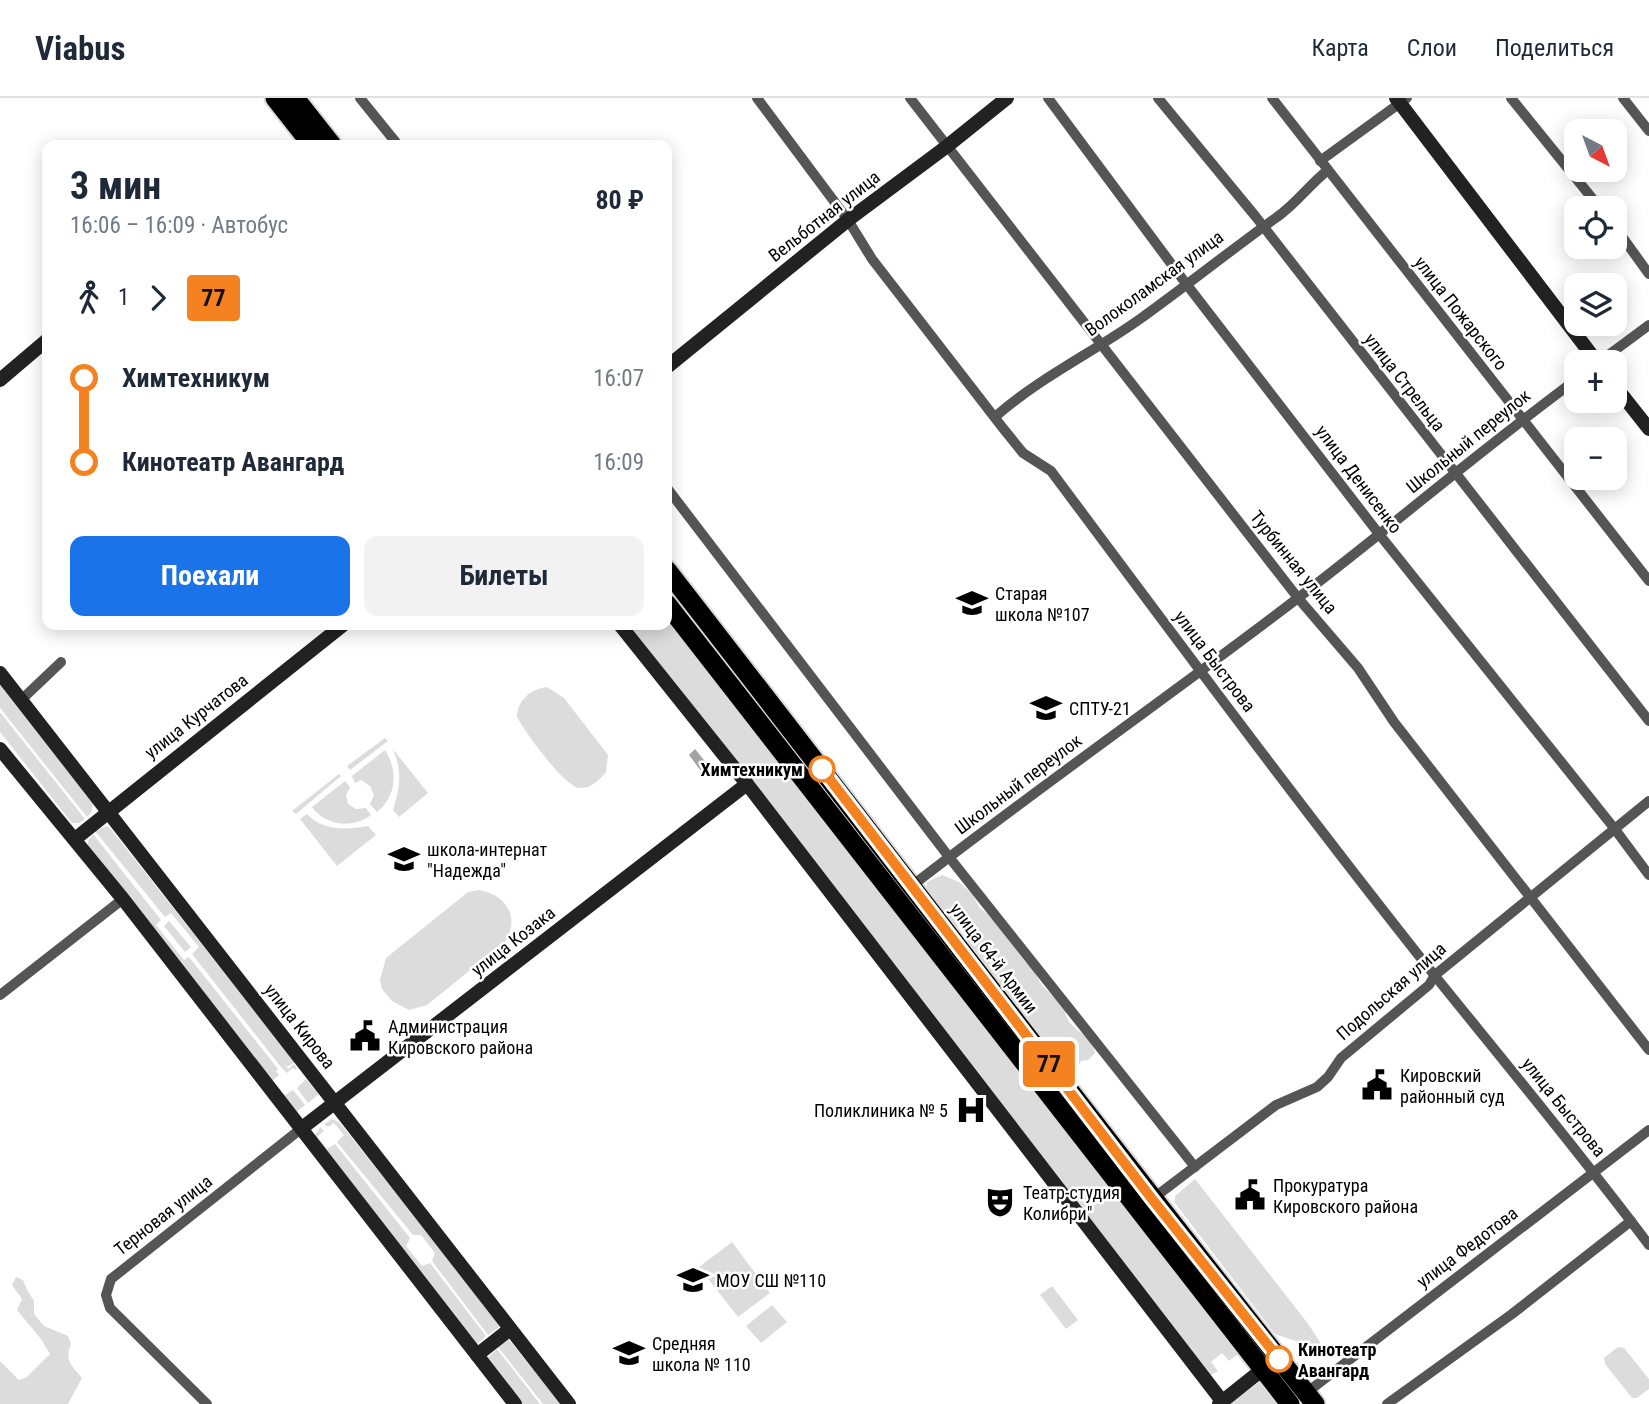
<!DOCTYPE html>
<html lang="ru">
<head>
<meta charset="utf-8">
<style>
  :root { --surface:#fff; --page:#f2f2f3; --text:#1f2937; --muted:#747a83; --line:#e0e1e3; --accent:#1a73e8 }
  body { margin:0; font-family:"Roboto Condensed",sans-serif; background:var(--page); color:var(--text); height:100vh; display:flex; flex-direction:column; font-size:26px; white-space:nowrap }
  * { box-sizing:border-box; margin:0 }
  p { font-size:23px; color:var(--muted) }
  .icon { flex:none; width:38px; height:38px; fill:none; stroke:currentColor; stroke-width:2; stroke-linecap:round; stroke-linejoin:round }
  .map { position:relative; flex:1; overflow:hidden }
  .drawer { position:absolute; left:42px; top:42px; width:630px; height:490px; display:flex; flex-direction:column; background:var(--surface); border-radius:14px; box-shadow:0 4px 18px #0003 }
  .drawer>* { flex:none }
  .badge { padding:0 14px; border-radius:5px; font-size:24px; line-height:46px }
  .needle { width:46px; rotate:139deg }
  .tools { position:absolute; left:1564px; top:21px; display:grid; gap:14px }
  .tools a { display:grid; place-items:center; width:63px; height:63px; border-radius:14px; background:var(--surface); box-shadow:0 4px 18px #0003; font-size:35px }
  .map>.badge { position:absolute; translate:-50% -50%; box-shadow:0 0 0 4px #fff }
  .legs { display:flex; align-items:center; gap:10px; height:77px; padding:0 28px; font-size:23px }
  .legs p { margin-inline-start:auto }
  .overview { display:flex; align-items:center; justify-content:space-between; height:119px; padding:0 28px }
  h1 { font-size:38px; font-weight:700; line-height:52px }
  .primary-button { display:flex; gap:14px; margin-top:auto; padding:14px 28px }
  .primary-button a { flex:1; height:80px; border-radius:14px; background:var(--accent); color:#fff; font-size:28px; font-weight:700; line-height:80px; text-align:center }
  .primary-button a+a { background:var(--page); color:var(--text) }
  ul { padding:0 28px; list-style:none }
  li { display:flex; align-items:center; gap:24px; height:84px; font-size:26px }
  li i { display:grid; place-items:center; width:10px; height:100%; margin:0 9px; background:currentColor }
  li i::after { content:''; width:18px; height:18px; margin:-9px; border:5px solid; border-radius:50%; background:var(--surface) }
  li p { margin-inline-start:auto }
  li:first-child i { background:linear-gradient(#0000 50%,currentColor 0) }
  li:last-child i { background:linear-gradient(currentColor 50%,#0000 0) }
  header { display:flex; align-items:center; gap:42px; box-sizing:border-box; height:98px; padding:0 35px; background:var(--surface); border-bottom:2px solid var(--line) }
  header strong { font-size:33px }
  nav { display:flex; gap:38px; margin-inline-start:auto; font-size:24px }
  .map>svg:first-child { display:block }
  .green { fill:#dcdcdc }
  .water { fill:#a3a3a3 }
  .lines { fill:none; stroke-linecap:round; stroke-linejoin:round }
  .highway-casing { stroke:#dbdbdb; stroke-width:23 }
  .street { stroke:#555; stroke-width:10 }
  .secondary { stroke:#222; stroke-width:14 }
  .highway { stroke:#000; stroke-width:19 }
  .line-1-casing { stroke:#fff; stroke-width:16 }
  .line-1 { stroke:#f58220; stroke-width:10 }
  .stop-1-dot { fill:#fff; stroke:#f58220; stroke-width:3.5 }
  .labels { text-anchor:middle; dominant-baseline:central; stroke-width:5; stroke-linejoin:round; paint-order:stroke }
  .street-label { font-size:18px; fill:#000; stroke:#fff }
  .poi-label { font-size:18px; fill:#000; stroke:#fff; text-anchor:start }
  .stop-label { font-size:18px; font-weight:bold; fill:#000; stroke:#fff; text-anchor:end }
</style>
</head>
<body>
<header>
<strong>Viabus</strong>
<nav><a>Карта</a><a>Слои</a><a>Поделиться</a></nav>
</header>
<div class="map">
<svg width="1649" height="1306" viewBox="0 0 1649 1306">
  <rect width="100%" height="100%" fill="#fff"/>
  <!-- green -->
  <g class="green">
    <polygon points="667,516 1241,1254 1229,1263 1222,1255 1211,1264 1218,1273 1209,1278 628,527 667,527"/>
    <polygon points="0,586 93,706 91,715 87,719 0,610"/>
    <path d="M547,589l17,11 44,57 -2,17c-7,8 -15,17 -27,16 -15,-2 -55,-57 -62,-71 0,-17 14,-28 30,-30z"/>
    <polygon points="0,614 85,721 79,725 72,725 0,634"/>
    <polygon points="385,640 388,643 350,672 347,668"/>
    <path d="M392,650l36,45 -29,24 -6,-7c7,-23 10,-40 -1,-62z"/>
    <path d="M385,652c13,20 12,46 -8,62l-7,-8 4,-9 -4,-9 -9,-6 -6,3 -3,-7z"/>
    <polygon points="339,676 341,678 296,716 292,713"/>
    <path d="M345,683l5,6 -4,8 2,9 8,5 10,-1 5,7c-18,14 -45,11 -59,-8z"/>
    <path d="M307,716c16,17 39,16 61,12l8,9 -39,31 -37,-47z"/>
    <polygon points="106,728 110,730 295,964 287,969 284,967 288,971 294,966 297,970 295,972 293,970 287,975 281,969 192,856 199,849 171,815 165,819 95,733"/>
    <polygon points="93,736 161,822 156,827 184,862 189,859 278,971 276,973 279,977 271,984 88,748 88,743"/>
    <path d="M942,777l17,7 13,12 8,14 11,9 35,46c9,6 10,14 16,22 8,9 16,14 22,24 2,4 2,8 4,11 7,12 25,16 27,33l-7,7 -7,1 -6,11 -9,1 -65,-84 -1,-4 -11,-11 -20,-29 -2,-8 -8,-11 -5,1 -4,-4 -1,-8c-11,-6 -26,-19 -22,-33z"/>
    <path d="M479,792c26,4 42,27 26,52l-78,63 -18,5 -17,-9 -10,-12 -2,-9 6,-22 82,-66z"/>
    <polygon points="169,823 191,849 185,854 164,828"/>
    <polygon points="306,981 319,996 308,1005 297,990"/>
    <polygon points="293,992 305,1007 295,1015 282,999"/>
    <polygon points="332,1021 339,1024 502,1227 488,1237 432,1163 435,1155 421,1137 413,1137 337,1044 344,1037 334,1025 328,1029 324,1026"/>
    <polygon points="320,1029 324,1033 317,1039 327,1051 335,1046 410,1140 406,1148 422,1168 430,1165 486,1238 475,1248 314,1039"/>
    <polygon points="1195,1081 1309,1227 1320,1244 1319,1251 1275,1236 1175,1105 1175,1098"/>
    <polygon points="732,1144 770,1195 738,1219 699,1169"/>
    <path d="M16,1179l7,3 4,10 7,11v13l10,12 24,10 3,8c-7,16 1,22 11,34l-14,26h-68v-43l19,19 8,-3 23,-23 -9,-15 -24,-29 5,-11 -10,-14z"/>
    <polygon points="1052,1188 1078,1222 1066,1231 1040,1197"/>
    <polygon points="772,1207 787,1224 761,1245 746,1228"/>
    <polygon points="508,1241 510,1243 561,1306 543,1306 498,1249"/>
    <polygon points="1618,1249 1624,1250 1649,1281 1649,1291 1637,1300 1632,1300 1605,1266 1604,1260"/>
    <polygon points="497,1251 540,1306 522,1306 486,1261"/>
    <polygon points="1258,1285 1263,1286 1280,1306 1229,1306"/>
  </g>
  <!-- water -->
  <polygon class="water" points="695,651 708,667 707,672 704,674 701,673 689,657"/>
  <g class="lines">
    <!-- highway casing -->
    <g class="highway-casing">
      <g id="highway">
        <polyline points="275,0 312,47"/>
        <polyline points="295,0 332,47"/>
        <path d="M667,472c216,278 429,558 648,834"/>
        <polyline points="667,506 1290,1306"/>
      </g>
    </g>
    <!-- street -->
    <g class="street">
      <polyline points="360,0 398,47"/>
      <path d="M757,0l91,122 24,39 130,168 21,26 28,18c126,169 252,339 384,505 72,89 145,177 214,269"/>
      <polyline points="910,0 1298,500 1358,570 1394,624 1649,952"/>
      <polyline points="1048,0 1184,183 1379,436 1614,730 1649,777"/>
      <polyline points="1158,0 1256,119 1649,623"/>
      <polyline points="1272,0 1649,483"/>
      <polyline points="1511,0 1600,110"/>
      <polyline points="1623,0 1649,33"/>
      <polyline points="1320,63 1407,0"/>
      <polyline points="1615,129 1649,176"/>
      <polyline points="1599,264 1649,227"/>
      <path d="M995,319c44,-39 97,-64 145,-98 46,-33 91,-69 137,-102 19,-13 32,-32 51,-47"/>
      <polyline points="667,390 949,759 1195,1069"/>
      <polyline points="21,602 61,564"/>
      <path d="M913,787c126,-98 258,-190 385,-287 94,-72 184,-149 279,-219"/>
      <polyline points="0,897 123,801"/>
      <polyline points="1151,1102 1276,1007 1317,989 1328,979 1341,960 1429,887 1435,877 1649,703"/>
      <polyline points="1306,1295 1649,1032"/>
      <polyline points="207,1306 110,1210 106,1197 111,1181 302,1030"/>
      <polyline points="1387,1306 1512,1216 1631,1123"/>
    </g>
    <!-- secondary -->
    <g class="secondary">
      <polyline points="1396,0 1597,264"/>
      <polyline points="667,269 848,122 946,49 1007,0"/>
      <polyline points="0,282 47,242"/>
      <polyline points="1615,288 1649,331"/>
      <polyline points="620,527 747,686 1222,1303"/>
      <polyline points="0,575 569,1306"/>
      <polyline points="0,651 123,801 515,1306"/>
      <polyline points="75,741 343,527"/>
      <polyline points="302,1030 747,686"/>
      <polyline points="477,1257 510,1231"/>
      <polyline points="1219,1306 1263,1271"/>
    </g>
    <!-- highway -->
    <use href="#highway" class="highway"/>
  </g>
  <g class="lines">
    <!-- line-1 casing -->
    <g class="line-1-casing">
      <polyline id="line-1" points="822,671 1152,1101 1279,1261"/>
    </g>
    <!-- line-1 -->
    <use href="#line-1" class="line-1"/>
  </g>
  <!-- icons -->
  <defs>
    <g id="school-bare" transform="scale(2.415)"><path d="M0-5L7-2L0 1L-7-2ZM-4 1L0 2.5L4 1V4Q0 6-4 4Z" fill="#000" stroke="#fff" stroke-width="2.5" paint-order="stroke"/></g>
    <g id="university-bare" transform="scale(2.415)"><path d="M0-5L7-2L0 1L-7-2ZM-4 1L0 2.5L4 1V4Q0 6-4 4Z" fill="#000" stroke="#fff" stroke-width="2.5" paint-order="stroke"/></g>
    <g id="civic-bare" transform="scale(2.415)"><path d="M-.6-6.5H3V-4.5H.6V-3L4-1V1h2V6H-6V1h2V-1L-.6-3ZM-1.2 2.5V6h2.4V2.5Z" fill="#000" stroke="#fff" stroke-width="2.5" paint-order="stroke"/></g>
    <g id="hospital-bare" transform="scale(2.415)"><path d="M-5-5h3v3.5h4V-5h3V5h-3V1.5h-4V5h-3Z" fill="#000" stroke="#fff" stroke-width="2.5" paint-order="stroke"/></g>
    <g id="theatre-bare" transform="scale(2.415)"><path d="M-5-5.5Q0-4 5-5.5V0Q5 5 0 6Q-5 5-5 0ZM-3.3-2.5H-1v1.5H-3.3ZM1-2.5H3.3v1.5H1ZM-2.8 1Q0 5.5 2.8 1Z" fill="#000" stroke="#fff" stroke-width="2.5" paint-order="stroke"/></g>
  </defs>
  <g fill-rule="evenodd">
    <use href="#school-bare" x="972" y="505"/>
    <use href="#university-bare" x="1046" y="610"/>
    <use href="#school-bare" x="404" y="761"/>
    <use href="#civic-bare" x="365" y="938"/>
    <use href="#civic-bare" x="1377" y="987"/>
    <use href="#hospital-bare" x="971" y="1012"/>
    <use href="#civic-bare" x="1250" y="1097"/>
    <use href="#theatre-bare" x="1000" y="1104"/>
    <use href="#school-bare" x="693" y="1182"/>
    <use href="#school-bare" x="629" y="1255"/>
  </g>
  <!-- markers -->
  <g class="stop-1-dot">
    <circle cx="822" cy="671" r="12"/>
    <circle cx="1279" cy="1261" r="12"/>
  </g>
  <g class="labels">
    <!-- street labels -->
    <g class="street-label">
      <text transform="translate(824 118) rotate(-38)">Вельботная улица</text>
      <text transform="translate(1154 185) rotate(-36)">Волоколамская улица</text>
      <text transform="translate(1461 215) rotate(52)">улица Пожарского</text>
      <text transform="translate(1405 284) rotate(52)">улица Стрельца</text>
      <text transform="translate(1468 343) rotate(-39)">Школьный переулок</text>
      <text transform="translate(1359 381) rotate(53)">улица Денисенко</text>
      <text transform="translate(1294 464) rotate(51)">Турбинная улица</text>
      <text transform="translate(1215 563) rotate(53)">улица Быстрова</text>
      <text transform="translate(196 618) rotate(-38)">улица Курчатова</text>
      <text transform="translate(1018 686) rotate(-37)">Школьный переулок</text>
      <text transform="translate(513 843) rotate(-38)">улица Козака</text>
      <text transform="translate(994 860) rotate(53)">улица 64-й Армии</text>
      <text transform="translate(1391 893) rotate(-41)">Подольская улица</text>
      <text transform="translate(300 928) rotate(52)">улица Кирова</text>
      <text transform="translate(1564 1009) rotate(51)">улица Быстрова</text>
      <text transform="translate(163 1117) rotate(-38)">Терновая улица</text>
      <text transform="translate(1467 1149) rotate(-37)">улица Федотова</text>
    </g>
    <!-- poi labels -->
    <g class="poi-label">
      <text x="995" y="495">Старая<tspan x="995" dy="21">школа №107</tspan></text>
      <text x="1069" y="610">СПТУ-21</text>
      <text x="427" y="751">школа-интернат<tspan x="427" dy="21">"Надежда"</tspan></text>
      <text x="388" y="928">Администрация<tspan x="388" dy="21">Кировского района</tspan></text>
      <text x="1400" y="977">Кировский<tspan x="1400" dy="21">районный суд</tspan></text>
      <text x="948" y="1012" text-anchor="end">Поликлиника № 5</text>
      <text x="1273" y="1087">Прокуратура<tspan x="1273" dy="21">Кировского района</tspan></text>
      <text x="1023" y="1094">Театр-студия<tspan x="1023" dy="21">Колибри"</tspan></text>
      <text x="716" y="1182">МОУ СШ №110</text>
      <text x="652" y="1245">Средняя<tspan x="652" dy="21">школа № 110</tspan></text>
    </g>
    <!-- stop labels -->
    <g class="stop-label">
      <text x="803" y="671">Химтехникум</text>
      <text x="1298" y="1251" text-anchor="start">Кинотеатр<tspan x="1298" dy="21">Авангард</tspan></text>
    </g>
  </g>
</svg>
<div class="tools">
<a><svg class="needle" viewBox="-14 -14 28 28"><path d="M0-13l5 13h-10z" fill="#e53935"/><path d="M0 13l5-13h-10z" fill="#747a83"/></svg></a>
<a><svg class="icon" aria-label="locate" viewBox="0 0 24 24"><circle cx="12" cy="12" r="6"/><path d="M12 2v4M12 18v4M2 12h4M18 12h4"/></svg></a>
<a><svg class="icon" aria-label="layers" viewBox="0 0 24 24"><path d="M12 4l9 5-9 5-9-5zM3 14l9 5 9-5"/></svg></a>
<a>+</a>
<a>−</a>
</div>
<b class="badge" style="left:1049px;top:966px;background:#f58220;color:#111">77</b>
<section class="drawer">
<div class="overview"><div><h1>3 мин</h1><p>16:06 – 16:09 · Автобус</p></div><b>80 ₽</b></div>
<div class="legs"><svg class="icon" aria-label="walk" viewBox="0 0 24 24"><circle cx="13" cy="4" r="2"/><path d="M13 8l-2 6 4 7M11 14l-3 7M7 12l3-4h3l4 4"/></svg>1<svg class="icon" aria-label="forward" viewBox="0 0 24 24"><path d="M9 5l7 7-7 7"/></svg><b class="badge" style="background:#f58220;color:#111">77</b></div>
<ul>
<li><i style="color:#f58220"></i><b>Химтехникум</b><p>16:07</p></li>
<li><i style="color:#f58220"></i><b>Кинотеатр Авангард</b><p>16:09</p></li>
</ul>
<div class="primary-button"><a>Поехали</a><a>Билеты</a></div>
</section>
</div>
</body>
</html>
